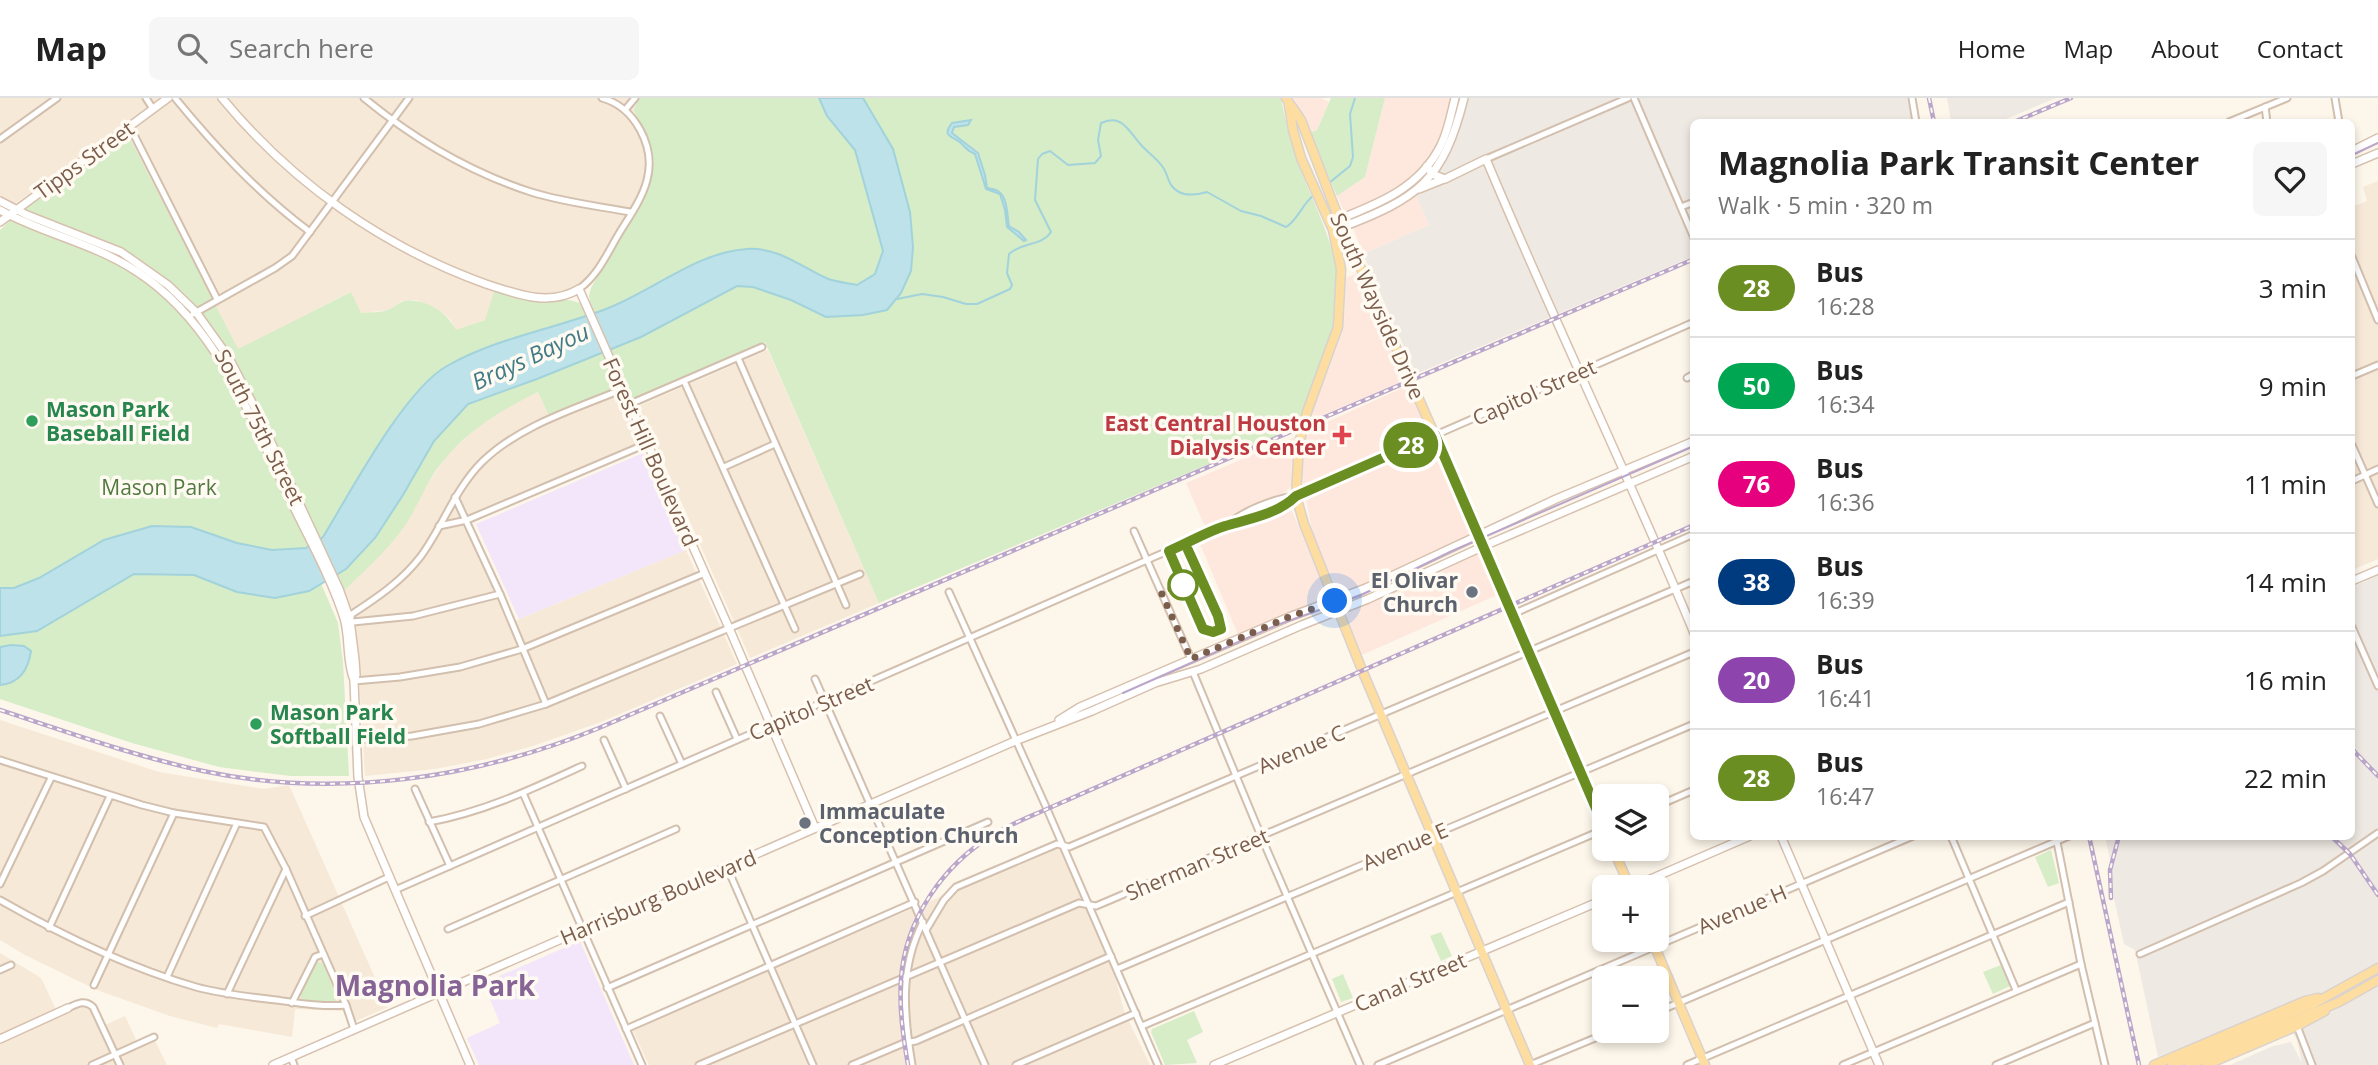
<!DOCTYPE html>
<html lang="en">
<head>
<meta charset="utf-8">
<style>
  :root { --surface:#fff; --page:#f6f6f6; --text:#222; --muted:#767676; --line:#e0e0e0 }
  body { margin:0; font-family:"Open Sans",sans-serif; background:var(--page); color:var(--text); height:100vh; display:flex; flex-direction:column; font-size:26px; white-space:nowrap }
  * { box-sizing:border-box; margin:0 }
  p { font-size:23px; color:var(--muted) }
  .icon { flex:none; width:38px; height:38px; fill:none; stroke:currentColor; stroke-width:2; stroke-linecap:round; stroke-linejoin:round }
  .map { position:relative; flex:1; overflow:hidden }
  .panel { position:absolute; left:1690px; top:21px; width:665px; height:721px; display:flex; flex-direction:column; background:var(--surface); border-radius:10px; box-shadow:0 4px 10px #0003 }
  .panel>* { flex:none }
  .badge { padding:0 14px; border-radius:23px; font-size:24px; line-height:46px }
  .buttons { position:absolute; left:1592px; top:686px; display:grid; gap:14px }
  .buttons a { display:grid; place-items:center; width:77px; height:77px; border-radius:10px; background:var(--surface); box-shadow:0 4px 10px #0003; font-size:35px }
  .you { position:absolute; width:35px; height:35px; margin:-18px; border:5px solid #fff; border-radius:50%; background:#1a73e8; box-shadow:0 0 0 10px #1a73e833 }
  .map>.badge { position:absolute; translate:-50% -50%; box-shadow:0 0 0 4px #fff }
  .round { display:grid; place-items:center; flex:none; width:74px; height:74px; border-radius:10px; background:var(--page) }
  .head { display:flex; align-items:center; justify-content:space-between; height:119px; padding:0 28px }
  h1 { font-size:33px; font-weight:700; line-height:52px }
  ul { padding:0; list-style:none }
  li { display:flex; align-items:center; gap:21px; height:98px; padding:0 28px; border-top:2px solid var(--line) }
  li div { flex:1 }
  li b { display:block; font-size:26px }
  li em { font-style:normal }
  li .badge { min-width:77px; font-weight:700; text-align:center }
  header { display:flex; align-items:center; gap:42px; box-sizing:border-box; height:98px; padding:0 35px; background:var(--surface); border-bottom:2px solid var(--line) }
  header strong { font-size:33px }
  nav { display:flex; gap:38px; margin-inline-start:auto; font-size:24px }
  .search { width:490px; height:63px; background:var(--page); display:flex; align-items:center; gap:18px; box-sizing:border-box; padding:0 24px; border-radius:10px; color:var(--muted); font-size:26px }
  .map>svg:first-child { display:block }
  .residential { fill:#f6e9d8 }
  .commercial { fill:#fee8de }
  .industrial { fill:#efe9e3 }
  .education { fill:#f3e6fa }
  .green { fill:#d6edc7 }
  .water { fill:#bde2e9; stroke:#a2d2db; stroke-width:2 }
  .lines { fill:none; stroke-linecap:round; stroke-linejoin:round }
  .stream { stroke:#a2d2db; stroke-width:2 }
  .street-casing { stroke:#d2bfae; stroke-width:9 }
  .secondary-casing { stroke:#d7c1ae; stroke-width:10 }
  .primary-casing { stroke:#dad2cd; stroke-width:11 }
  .street { stroke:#fff; stroke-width:5 }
  .secondary { stroke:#fff; stroke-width:7 }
  .primary { stroke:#fedda1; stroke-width:8 }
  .tram { stroke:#baa6ca; stroke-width:2 }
  .rail-casing { stroke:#baa6ca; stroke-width:4.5 }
  .rail { stroke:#fffaf2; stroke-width:2; stroke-dasharray:5; stroke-linecap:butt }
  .line-casing { stroke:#fff; stroke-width:16 }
  .line { stroke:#6b8e23; stroke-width:10 }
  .walk { stroke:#7b5d4b; stroke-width:7; stroke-dasharray:0 12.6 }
  .leisure-dot { fill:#2e9e5b; stroke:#fffaf2; stroke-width:2.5 }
  .health-dot { fill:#e0444e; stroke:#fffaf2; stroke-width:2.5 }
  .stop-dot { fill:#fff; stroke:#6b8e23; stroke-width:3.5 }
  .worship-dot { fill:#6b7280; stroke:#fffaf2; stroke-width:2.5 }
  .labels { text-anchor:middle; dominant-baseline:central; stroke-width:7; stroke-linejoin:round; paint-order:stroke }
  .street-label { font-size:21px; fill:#7b5d4b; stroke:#fffaf2 }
  .leisure-label { font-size:21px; font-weight:bold; fill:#27864d; stroke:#fffaf2; text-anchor:start }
  .health-label { font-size:21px; font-weight:bold; fill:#be3a42; stroke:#fffaf2; text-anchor:end }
  .park-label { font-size:21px; fill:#507a3f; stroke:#fffaf2 }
  .worship-label { font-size:21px; font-weight:bold; fill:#5b616d; stroke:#fffaf2; text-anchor:end }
  .water-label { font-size:23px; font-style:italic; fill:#407b87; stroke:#fffaf2 }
  .district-label { font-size:28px; font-weight:bold; fill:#866496; stroke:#fffaf2 }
</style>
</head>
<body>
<header>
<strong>Map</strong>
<div class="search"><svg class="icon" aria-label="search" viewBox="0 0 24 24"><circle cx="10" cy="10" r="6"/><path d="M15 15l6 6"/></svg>Search here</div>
<nav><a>Home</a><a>Map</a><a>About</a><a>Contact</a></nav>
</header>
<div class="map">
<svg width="2378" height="967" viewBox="0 0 2378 967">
  <rect width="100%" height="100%" fill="#fdf6ea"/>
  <!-- residential -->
  <g class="residential">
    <polygon points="0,0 52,0 0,37"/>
    <polygon points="62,0 638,0 635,6 636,19 648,45 650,78 638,106 598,179 568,200 547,204 535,202 456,233 451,222 440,213 416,202 401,203 389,212 361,215 350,194 238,252 124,30 13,107 0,99 0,45"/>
    <polygon points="2378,83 2378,461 2352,472 2352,150 2356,148 2352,140 2352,109 2367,103 2363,89"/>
    <polygon points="768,252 879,505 750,560 639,308"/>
    <polygon points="538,294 552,324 619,297 642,346 464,419 510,525 686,452 737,566 601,624 533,648 487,661 435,671 365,678 356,532 344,493 373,464 449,355 480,327 512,307"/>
    <polygon points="0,622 159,674 264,691 289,687 388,909 349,926 343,913 295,911 292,939 219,926 217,930 170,918 97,892 25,857 0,842"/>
    <polygon points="1059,749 1113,871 1124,913 1150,967 649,967 633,933 769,871"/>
    <polygon points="0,855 41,880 59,918 84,906 92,911 101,929 125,918 137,944 152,937 167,967 0,967"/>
  </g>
  <!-- commercial -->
  <g class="commercial">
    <polygon points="1294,0 1321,0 1329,4 1317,32 1309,35"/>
    <polygon points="1385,0 1453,0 1437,48 1423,70 1406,86 1383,99 1348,114 1343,111 1337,98 1365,79"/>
    <polygon points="1416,97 1429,127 1363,156 1353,129 1400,107"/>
    <polygon points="1358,175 1405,282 1309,323 1338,247 1344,225 1346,180"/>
    <polygon points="1409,287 1427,328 1424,334 1303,387 1303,352 1307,333"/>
    <polygon points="1297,338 1292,388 1285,394 1206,431 1186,385"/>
    <polygon points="1432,346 1472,438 1340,497 1313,439 1306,401"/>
    <polygon points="1286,410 1290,410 1293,415 1328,499 1324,503 1239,539 1200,446"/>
    <polygon points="1476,454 1482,458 1497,497 1362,557 1346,518 1345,513"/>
  </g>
  <!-- industrial -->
  <g class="industrial">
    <polygon points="1468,0 1907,0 1912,24 1694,24 1694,158 1416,276 1363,156 1429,127 1416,97 1436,76 1453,50"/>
    <polygon points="1947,0 2056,0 1999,24 1951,24"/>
    <polygon points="2378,478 2378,967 2230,967 2273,948 2291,944 2302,965 2297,942 2293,935 2301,932 2293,905 2158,959 2135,852 2124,846 2113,796 2112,771 2105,739 2352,738 2352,489"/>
  </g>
  <!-- education -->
  <g class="education">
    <polygon points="643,355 686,452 519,521 476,426"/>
    <polygon points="580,843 634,967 479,967 467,940 500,925 483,885"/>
  </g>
  <!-- green -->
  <g class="green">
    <path d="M638,0h643c5,24 11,49 20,73 16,40 37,78 37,122 -1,44 -25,94 -41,134l-418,176 -114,-261 -127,57 -4,1 -4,-3 -39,-91 -2,-10 2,-8 47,-84 12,-28 -2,-33 -14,-33z"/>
    <polygon points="1331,0 1385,0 1365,79 1337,98 1309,35 1317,32"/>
    <path d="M127,35l111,216 113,-57 10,21c9,-1 21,0 29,-4 5,-2 8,-7 15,-8 20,-3 43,12 51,29l29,-10 10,-31 40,11h35l10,3 38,80 -2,6 -66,29 -12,-26c-43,21 -83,46 -108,88 -9,15 -16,33 -26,47 -17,24 -40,44 -60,64l-21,-53 -17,10 32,75 5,39 6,114h-58l-72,-9 -87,-24 -132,-44v-469l18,-17z"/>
    <polygon points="2051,752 2059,785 2048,789 2035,759"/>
    <polygon points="1441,834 1452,858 1441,863 1430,838"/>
    <polygon points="318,864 323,866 337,899 335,904 305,902 301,900 301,896 315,867"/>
    <polygon points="2001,867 2010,888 1993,896 1983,874"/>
    <polygon points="1343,876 1353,900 1341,904 1332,881"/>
    <polygon points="1194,913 1203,934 1187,942 1197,965 1165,967 1151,934 1152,931"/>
  </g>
  <!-- water -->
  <g class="water">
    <path d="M819,0h44l30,51 17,63 3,35 -2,24 -10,22 -14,17 -24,5 -37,2 -35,-17 -38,-13 -16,-1 -96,51 -104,42 -69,25 -34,37 -31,54 -28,43 -29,31 -37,22 -34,7 -38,-6 -43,-17 -60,-1 -97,57 -37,5v-48h14l25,-10 65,-38 48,-14 39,1 46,16 35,7 34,-2 17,-11c27,-44 81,-147 124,-171 49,-28 107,-37 159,-57 47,-18 91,-57 141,-60 31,-2 53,17 79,29 9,4 21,5 31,7l18,-11 8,-23 -28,-101 -28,-34z"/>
    <path d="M971,22l-3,5 -14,2 -2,6 26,20 7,22 2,13c3,1 8,1 11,3 10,6 9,25 11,35l10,6 7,8 -2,1 -17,-14 -2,-17 -5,-16 -14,-5 -11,-35c-8,-3 -8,-5 -13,-10 -7,-8 -22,-6 -10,-21z"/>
    <path d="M11,547l13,1 7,5c-3,19 -11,32 -31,34v-38z"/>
  </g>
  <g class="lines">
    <!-- stream -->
    <g class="stream">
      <polyline points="1329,85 1350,68 1353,59 1350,16 1355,0"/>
      <path d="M897,201l25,-5 21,3 23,7h11l33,-15 2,-4 -5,-12 2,-19c13,-12 33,-8 42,-22l-16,-32 3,-41 4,-5 8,-3 18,14 27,-2 6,-7 -3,-16 3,-17c23,-10 28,10 42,24 6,6 14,12 19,19 4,5 5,10 7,15 7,16 24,15 38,11l34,19 20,5 25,11c12,-7 16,-23 28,-32"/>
    </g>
    <!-- street casing -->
    <g class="street-casing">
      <g id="street">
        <polyline points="146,0 153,11"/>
        <path d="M175,0c41,50 83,95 135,134"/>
        <path d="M364,0c50,41 105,74 167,94 32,10 66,14 99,20"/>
        <polyline points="1634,0 1694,140"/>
        <polyline points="1912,0 1916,24"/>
        <polyline points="2335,0 2339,24"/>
        <polyline points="2265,9 2267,24"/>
        <polyline points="625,12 635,0"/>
        <polyline points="2229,24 2287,0"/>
        <polyline points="130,29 217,201"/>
        <polyline points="0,41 57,0"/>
        <polyline points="1486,61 1628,0"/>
        <polyline points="1681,109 1694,104"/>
        <polyline points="2352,159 2378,222"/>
        <path d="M579,191c18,-13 27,-33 38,-52 10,-17 25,-37 30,-57 9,-33 -12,-73 -45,-82"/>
        <polyline points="193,216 275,170 292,158 409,0"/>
        <polyline points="738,260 846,507"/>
        <polyline points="2352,278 2378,267"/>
        <polyline points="1687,280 1694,276"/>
        <polyline points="684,283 795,531"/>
        <polyline points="630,306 762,249"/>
        <polyline points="2352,347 2378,406"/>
        <polyline points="724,369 775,346"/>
        <polyline points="2352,383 2378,371"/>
        <polyline points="455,399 500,496 546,606"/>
        <polyline points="439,428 467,422 646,346"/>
        <path d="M1227,428c14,-15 49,-28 69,-30l398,-174"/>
        <polyline points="1134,433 1191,561"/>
        <polyline points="949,494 1047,711 1158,967"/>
        <path d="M500,496l-87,22 -60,6 -3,-2 2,-6c26,-17 50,-33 69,-58 22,-30 34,-67 61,-94 38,-37 93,-53 141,-73"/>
        <polyline points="1513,516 1694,436"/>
        <polyline points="2352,529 2378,588"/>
        <polyline points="1193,574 1261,738 1360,967"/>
        <polyline points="815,581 985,967"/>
        <polyline points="354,583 400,579 460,569 522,551 705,475"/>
        <polyline points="716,594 737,641"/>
        <polyline points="660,618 682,666"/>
        <polyline points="356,642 412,638 479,626 546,606 860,476"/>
        <polyline points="604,642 626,691"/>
        <polyline points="0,662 142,707 174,715 264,729 286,771 346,907 354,931"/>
        <polyline points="415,691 450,768"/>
        <polyline points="523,695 642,967"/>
        <polyline points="1657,708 1694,692"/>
        <path d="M429,724c55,-10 103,-33 153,-56"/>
        <polyline points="1951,738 2016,892"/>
        <polyline points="2057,744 2081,866 2105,967"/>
        <polyline points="727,769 813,967"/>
        <polyline points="0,786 51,680"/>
        <path d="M395,792l752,-330 79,-34c23,-3 54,-14 70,-30"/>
        <path d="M0,802c63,36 127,67 196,87 26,7 53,10 80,13 22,3 47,7 70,5"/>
        <polyline points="305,818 389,779"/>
        <polyline points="49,830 110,698"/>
        <polyline points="448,831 676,731"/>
        <polyline points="926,832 944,802 956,789 1057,746 1069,749 1694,483"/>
        <polyline points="2140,856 2301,785 2323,773 2378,735"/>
        <polyline points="1117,871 1694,626"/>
        <polyline points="0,872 11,867"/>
        <polyline points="167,879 237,725"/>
        <polyline points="94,887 174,715"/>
        <polyline points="607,890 988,724"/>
        <polyline points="227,896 286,771"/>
        <polyline points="292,905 315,859 323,856"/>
        <path d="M68,910c9,-4 16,-9 25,-1l27,58"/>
        <polyline points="1657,914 2069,738"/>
        <polyline points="1142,928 1605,731"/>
        <polyline points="2297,928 2312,967"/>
        <polyline points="626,931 915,804"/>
        <polyline points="291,959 294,967"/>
        <polyline points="92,967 154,939"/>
        <polyline points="699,967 1079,805 1096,808 1694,554"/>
        <polyline points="852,967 904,945 916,943 1111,858"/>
        <path d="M912,967c-8,-50 -13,-96 11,-143"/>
        <polyline points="1016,967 1136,915"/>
        <polyline points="1378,967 1913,738"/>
        <polyline points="1530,967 1612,933"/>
        <polyline points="1687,967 2069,804"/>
        <polyline points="1843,967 2081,866"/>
        <polyline points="1996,967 2095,925"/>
      </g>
    </g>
    <!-- secondary casing -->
    <g class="secondary-casing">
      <g id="secondary">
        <path d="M222,0c70,85 161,149 264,186 31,10 63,23 93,5l150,339 86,200"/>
        <polyline points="2352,53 2378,40"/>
        <polyline points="2352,66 2378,55"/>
        <path d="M1427,68l5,8 13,5 41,-20c67,160 142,315 208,474"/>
        <polyline points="1419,91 1444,81"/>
        <polyline points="0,103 27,117 121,154 168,187 196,214 229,260 256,312 339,491 350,522 355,562 356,577 354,583 358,679 364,719 470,967"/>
        <path d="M0,112c44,24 93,33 136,61 81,52 114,147 155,230 18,38 40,76 53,117 6,20 2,43 10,62"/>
        <path d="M1337,122c41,-16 83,-32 104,-75 7,-14 10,-31 14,-47"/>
        <polyline points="0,124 168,0"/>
        <path d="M1340,130c79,-30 103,-47 124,-130"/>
        <polyline points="2352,483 2378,472"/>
        <polyline points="1059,622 1080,609 1289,519 1366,490 1556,401 1694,343"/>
        <polyline points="1781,738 1879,967"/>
        <polyline points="1632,789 1750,738"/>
        <polyline points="0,941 68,910"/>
        <polyline points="273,967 1015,643 1092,613 1155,585 1201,571 1302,527 1368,501 1484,448 1694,358"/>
        <polyline points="1214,967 1605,801"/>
      </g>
    </g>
    <!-- primary casing -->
    <g class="primary-casing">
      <g id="primary">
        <polyline points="1286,0 1301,22 1339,121 1484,448 1605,731"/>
        <polyline points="1289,7 1293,32 1301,60 1333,132 1341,171 1338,229 1307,314 1299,346 1296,398 1304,426 1362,572 1530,967"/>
        <polyline points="1613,751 1630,789"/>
        <polyline points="1652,842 1705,967"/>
        <polyline points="2154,967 2305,903 2318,900"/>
        <polyline points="2172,967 2313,906 2378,870"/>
        <polyline points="2189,967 2339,904 2378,882"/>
        <polyline points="2206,967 2297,928 2325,913"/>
      </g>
    </g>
    <!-- street -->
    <use href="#street" class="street"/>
    <!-- secondary -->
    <use href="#secondary" class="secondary"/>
    <!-- primary -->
    <use href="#primary" class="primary"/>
    <!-- tram -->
    <g class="tram">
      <polyline points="2352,57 2378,45"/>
      <polyline points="1123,595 1277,527 1359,498 1452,453 1694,348"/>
    </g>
    <!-- rail casing -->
    <g class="rail-casing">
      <g id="rail">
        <polyline points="1929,0 1934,24"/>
        <polyline points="2014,24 2071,0"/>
        <path d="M0,612c67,22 134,46 203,61 132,28 272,8 396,-43l1095,-469"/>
        <polyline points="2352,651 2378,678"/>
        <polyline points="2089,738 2139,967"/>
        <polyline points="2331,738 2350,756 2378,797"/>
        <polyline points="2111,800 2110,772 2119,738"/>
        <path d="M908,967c-5,-29 -9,-57 -7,-86 4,-59 42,-114 92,-144 17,-11 36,-18 54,-26l647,-284"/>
      </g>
    </g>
    <!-- rail -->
    <use href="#rail" class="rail"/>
  </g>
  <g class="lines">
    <!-- line casing -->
    <g class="line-casing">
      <path id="line" d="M1188,452l30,66 3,13 -8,3 -10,-3 -34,-78c19,-8 37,-19 56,-25 24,-7 53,-12 71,-30l139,-61 170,394"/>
    </g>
    <!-- line -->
    <use href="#line" class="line"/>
    <!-- walk -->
    <polyline class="walk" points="1183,487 1161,494 1191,561 1289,519 1335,503"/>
  </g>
  <!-- markers -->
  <g class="leisure-dot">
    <circle cx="32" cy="323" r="7"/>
    <circle cx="256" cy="626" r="7"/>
  </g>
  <path class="health-dot" d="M1338.5 326.5h7v7h7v7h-7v7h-7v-7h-7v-7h7z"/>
  <circle class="stop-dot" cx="1183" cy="487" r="14"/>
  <g class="worship-dot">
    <circle cx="1472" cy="494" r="7"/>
    <circle cx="805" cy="725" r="7"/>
  </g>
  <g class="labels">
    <!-- street labels -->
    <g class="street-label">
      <text transform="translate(84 62) rotate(-36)">Tipps Street</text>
      <text transform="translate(1378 208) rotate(66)">South Wayside Drive</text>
      <text transform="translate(1534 294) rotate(-24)">Capitol Street</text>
      <text transform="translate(260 329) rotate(63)">South 75th Street</text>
      <text transform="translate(651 354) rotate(66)">Forest Hill Boulevard</text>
      <text transform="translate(811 610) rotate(-23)">Capitol Street</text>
      <text transform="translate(1301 651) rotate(-23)">Avenue C</text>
      <text transform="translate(1405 748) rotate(-23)">Avenue E</text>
      <text transform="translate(1197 766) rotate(-23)">Sherman Street</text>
      <text transform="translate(658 799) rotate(-23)">Harrisburg Boulevard</text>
      <text transform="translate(1742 811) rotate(-23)">Avenue H</text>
      <text transform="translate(1410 884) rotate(-23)">Canal Street</text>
    </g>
    <!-- leisure labels -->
    <g class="leisure-label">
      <text x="46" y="311">Mason Park<tspan x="46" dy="24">Baseball Field</tspan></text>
      <text x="270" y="614">Mason Park<tspan x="270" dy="24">Softball Field</tspan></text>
    </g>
    <!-- health labels -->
    <g class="health-label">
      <text x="1326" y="325">East Central Houston<tspan x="1326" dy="24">Dialysis Center</tspan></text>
    </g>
    <!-- park labels -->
    <g class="park-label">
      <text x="159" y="389">Mason Park</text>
    </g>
    <!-- worship labels -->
    <g class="worship-label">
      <text x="1458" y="482">El Olivar<tspan x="1458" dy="24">Church</tspan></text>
      <text x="819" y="713" text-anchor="start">Immaculate<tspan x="819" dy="24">Conception Church</tspan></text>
    </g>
    <!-- water labels -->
    <g class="water-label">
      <text transform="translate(530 258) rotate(-25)">Brays Bayou</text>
    </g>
    <!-- district labels -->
    <g class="district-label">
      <text x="435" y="887">Magnolia Park</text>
    </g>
  </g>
</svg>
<div class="buttons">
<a><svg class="icon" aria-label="layers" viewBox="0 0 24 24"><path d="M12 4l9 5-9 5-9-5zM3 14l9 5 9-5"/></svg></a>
<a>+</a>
<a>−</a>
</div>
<div class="you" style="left:1335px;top:503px"></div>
<b class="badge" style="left:1411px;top:347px;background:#6b8e23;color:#fff">28</b>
<section class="panel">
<div class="head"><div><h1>Magnolia Park Transit Center</h1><p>Walk · 5 min · 320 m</p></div><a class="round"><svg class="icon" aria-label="heart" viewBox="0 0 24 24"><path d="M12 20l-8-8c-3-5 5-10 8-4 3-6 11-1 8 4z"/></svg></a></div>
<ul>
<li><span class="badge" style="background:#6b8e23;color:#fff">28</span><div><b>Bus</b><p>16:28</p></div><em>3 min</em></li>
<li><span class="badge" style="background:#00a651;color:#fff">50</span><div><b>Bus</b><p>16:34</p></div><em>9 min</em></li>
<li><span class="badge" style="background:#e6007e;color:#fff">76</span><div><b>Bus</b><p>16:36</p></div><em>11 min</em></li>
<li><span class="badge" style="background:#003b80;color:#fff">38</span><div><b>Bus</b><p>16:39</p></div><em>14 min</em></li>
<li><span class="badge" style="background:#8e44ad;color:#fff">20</span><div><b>Bus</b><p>16:41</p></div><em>16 min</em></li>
<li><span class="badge" style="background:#6b8e23;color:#fff">28</span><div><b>Bus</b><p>16:47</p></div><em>22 min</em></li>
</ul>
</section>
</div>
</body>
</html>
